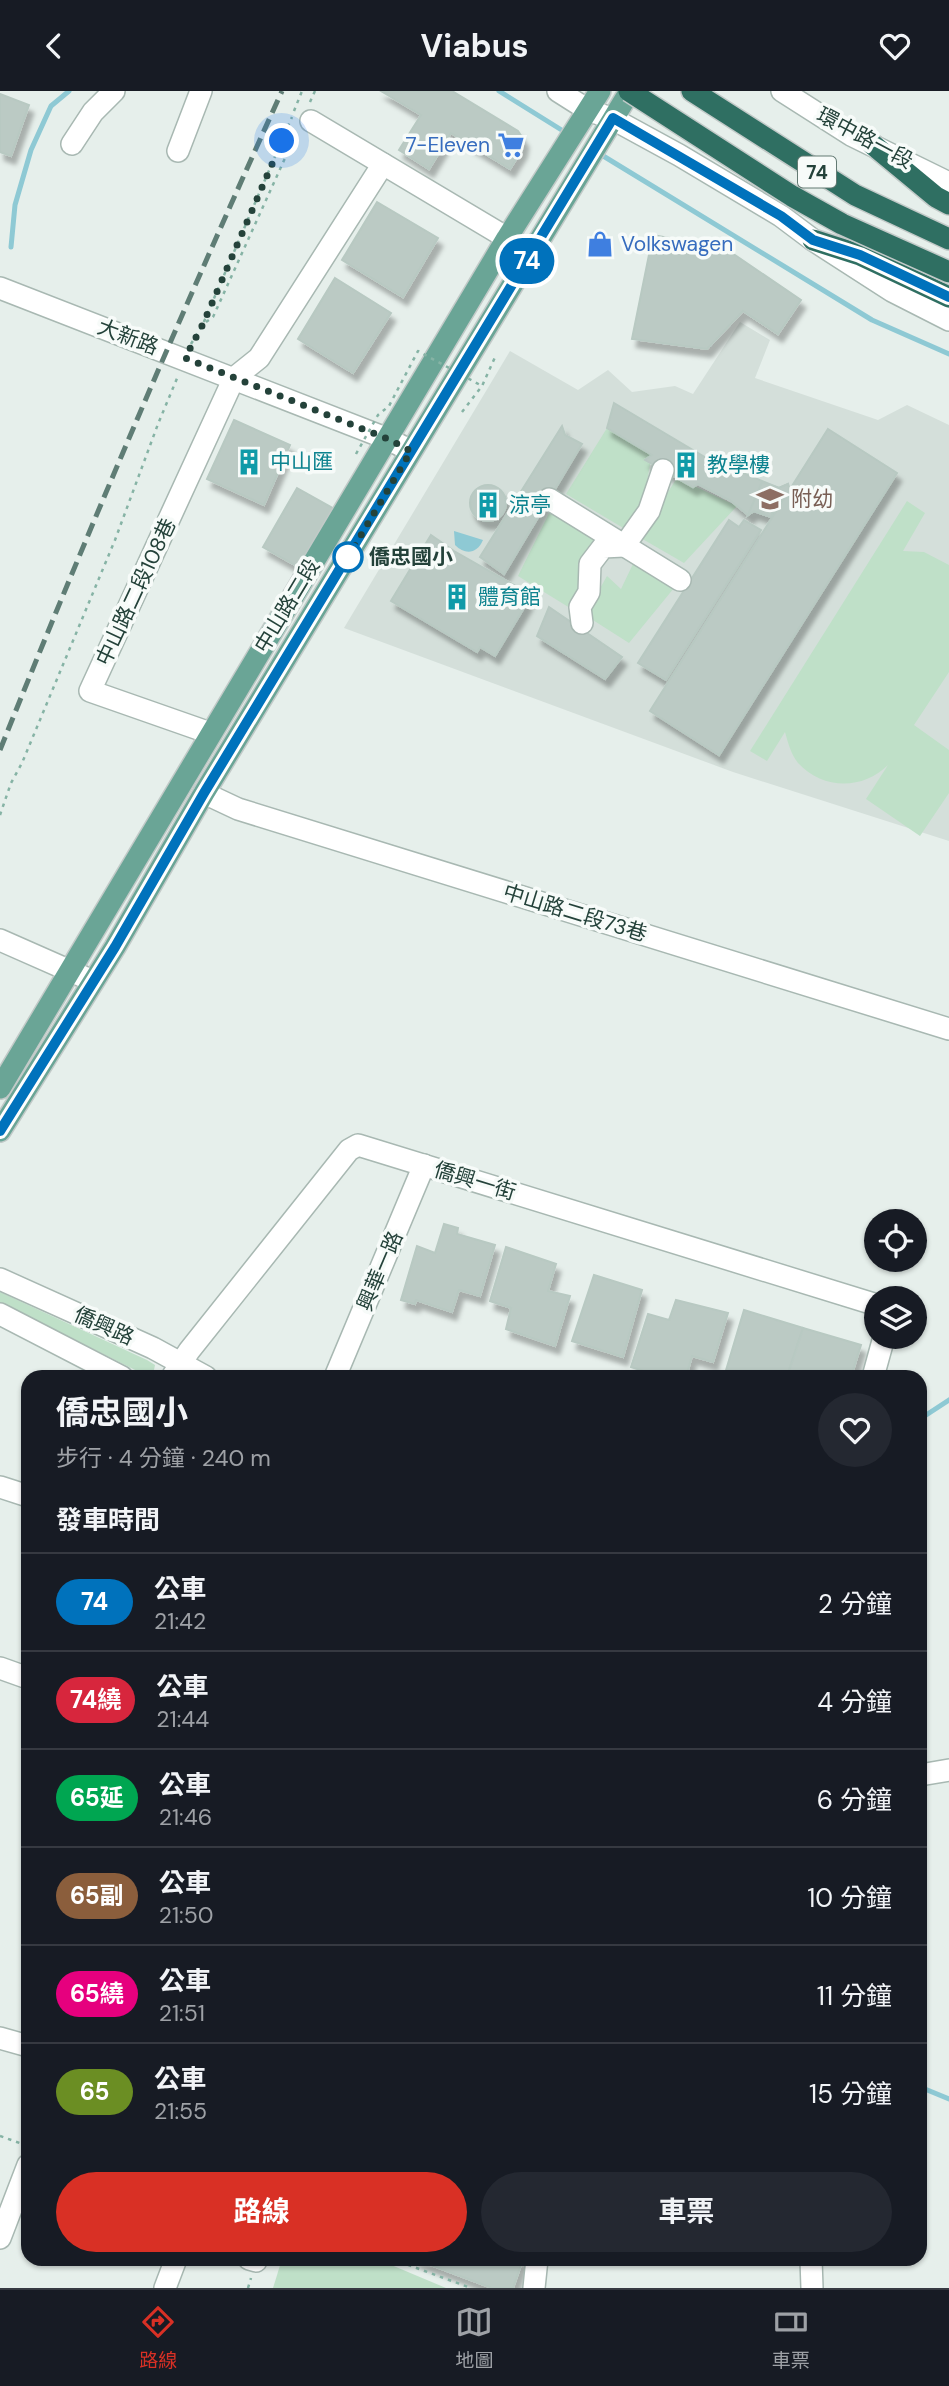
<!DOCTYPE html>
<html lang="zh-TW">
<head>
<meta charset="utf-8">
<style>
  :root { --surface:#171b24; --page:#242831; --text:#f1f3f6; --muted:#9ea1a6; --line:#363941; --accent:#d93025 }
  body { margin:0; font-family:"DM Sans","Noto Sans TC",sans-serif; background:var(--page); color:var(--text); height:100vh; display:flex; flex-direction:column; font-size:26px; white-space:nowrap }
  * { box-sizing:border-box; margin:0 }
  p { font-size:23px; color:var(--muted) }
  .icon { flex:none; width:38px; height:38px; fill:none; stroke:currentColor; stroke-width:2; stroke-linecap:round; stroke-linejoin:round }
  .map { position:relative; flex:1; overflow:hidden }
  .side { position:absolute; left:21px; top:1279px; width:906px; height:896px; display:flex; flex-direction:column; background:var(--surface); border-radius:21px; box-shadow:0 2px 5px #0004 }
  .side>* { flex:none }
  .badge { padding:0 14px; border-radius:23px; font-size:24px; line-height:46px }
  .fabs { position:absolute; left:864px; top:1118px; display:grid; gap:14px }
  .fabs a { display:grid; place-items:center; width:63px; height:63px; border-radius:50%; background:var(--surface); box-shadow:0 2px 5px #0004; font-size:35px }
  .you { position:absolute; width:35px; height:35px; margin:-18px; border:5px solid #fff; border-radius:50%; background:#1a73e8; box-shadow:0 0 0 10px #1a73e833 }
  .map>.badge { position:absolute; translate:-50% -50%; box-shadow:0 0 0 4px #fff }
  h2 { padding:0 35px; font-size:26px; line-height:63px }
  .round { display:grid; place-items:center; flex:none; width:74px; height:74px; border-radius:37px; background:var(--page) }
  .overview { display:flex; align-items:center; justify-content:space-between; height:119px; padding:0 35px }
  h1 { font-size:33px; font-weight:700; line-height:52px }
  .primary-button { display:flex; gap:14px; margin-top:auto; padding:14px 35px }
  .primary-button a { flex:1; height:80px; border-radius:42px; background:var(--accent); color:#fff; font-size:28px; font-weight:700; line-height:80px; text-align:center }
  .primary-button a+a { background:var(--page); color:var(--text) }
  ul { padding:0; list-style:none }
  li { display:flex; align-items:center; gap:21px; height:98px; padding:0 35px; border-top:2px solid var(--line) }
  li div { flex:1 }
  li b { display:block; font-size:26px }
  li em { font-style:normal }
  li .badge { min-width:77px; font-weight:700; text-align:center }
  header { display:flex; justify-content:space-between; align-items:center; height:91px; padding:0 35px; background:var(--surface); font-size:32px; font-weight:700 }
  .dock { display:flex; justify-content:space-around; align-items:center; height:98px; border-top:2px solid var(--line); background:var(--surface); font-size:19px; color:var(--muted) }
  .dock a { display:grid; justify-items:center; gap:4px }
  .dock .selected { color:var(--accent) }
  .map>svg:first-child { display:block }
  .built { fill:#d4dfda }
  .green { fill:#bfe0c8 }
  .water { fill:#8ec9d4 }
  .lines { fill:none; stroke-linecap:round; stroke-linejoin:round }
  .stream { stroke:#8ec9d4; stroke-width:5 }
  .building { fill:#bbcac4; stroke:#b8c9c2; stroke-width:2; filter:url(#shadow) }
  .minor-casing { stroke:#a8b8b2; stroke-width:24 }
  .major-casing { stroke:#c2cac8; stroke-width:24 }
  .highway-casing { stroke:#c2cac8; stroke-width:24 }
  .path { stroke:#86b3a5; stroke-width:2.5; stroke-dasharray:3.5 5; stroke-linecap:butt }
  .minor { stroke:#fff; stroke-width:21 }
  .major { stroke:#6aa596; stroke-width:21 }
  .highway { stroke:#2f6f62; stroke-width:21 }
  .rail { stroke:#5f7d75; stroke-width:5; stroke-dasharray:14 7; stroke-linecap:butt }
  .highway-bridge-casing { stroke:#c2cac8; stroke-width:24; stroke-linecap:butt }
  .path-bridge { stroke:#86b3a5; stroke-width:2.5; stroke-dasharray:3.5 5; stroke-linecap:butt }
  .highway-bridge { stroke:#2f6f62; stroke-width:21 }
  .line-casing { stroke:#fff; stroke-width:16 }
  .line { stroke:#0072bc; stroke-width:10 }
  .walk { stroke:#24423a; stroke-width:7; stroke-dasharray:0 12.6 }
  .stop-dot { fill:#fff; stroke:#0072bc; stroke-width:3.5 }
  .labels { text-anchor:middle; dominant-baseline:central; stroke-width:7; stroke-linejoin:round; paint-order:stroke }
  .shield { fill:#f7fbf9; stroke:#637a73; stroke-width:2 }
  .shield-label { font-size:19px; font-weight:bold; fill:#24423a }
  .street-label { font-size:21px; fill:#24423a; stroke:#f7fbf9 }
  .shop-label { font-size:21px; fill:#366cbe; stroke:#f7fbf9; text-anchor:end }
  .culture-label { font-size:21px; fill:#0d838f; stroke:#f7fbf9; text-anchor:start }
  .education-label { font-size:21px; fill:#785e54; stroke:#f7fbf9; text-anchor:start }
  .stop-label { font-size:21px; font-weight:bold; fill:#24423a; stroke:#f7fbf9; text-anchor:start }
</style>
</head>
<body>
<header><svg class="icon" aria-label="back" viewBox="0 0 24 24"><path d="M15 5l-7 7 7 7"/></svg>Viabus<svg class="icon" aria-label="heart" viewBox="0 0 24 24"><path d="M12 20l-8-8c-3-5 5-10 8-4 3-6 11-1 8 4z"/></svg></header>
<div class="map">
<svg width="949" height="2197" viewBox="0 0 949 2197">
  <defs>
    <filter id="shadow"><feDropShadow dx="4.5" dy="8" stdDeviation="2" flood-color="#0004"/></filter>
  </defs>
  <rect width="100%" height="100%" fill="#e6efeb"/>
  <!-- built -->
  <polygon class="built" points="740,231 770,249 755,287 878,329 907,314 949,334 949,750 733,681 344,537 510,260 578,299 608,279 632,301 675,295 693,303"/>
  <!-- green -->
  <g class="green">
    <polygon points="607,337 652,364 640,427 625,438 566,403"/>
    <polygon points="677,387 737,415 684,472 639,446"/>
    <path d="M907,410l18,12 -22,38 21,1 25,13v107l-35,53 35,25v43l-29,43 -54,-37 22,-34c-25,25 -65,25 -90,-2 -7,-9 -10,-20 -13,-31l-18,29 -17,-10z"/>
    <polygon points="554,412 603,448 585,460 585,480 570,517 518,485"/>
    <polygon points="632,466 674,497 629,552 585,524 607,485 621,498 633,473"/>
    <polygon points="0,1201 147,1269 155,1274 153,1284 145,1284 0,1211"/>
    <polygon points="282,2168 377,2168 446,2197 273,2197"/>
  </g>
  <!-- water -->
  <path class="water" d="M454,440l29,9c-6,14 -18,15 -28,5z"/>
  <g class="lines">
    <!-- stream -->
    <g class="stream">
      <polyline points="499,0 568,43"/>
      <polyline points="600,63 872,229 949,263"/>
      <polyline points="11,156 15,114 31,59 51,15 69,0"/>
      <polyline points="920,1328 949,1309"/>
      <polyline points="920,1996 949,2008"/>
    </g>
  </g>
  <!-- building -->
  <g class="building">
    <polygon points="381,0 452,0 518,40 524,49 522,59 510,78 451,42 429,78 399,59 421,24"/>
    <polygon points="0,3 29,14 11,65 0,61"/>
    <polygon points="377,111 438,147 403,206 342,169"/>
    <polygon points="653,144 726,158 801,209 778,243 743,220 707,258 632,248"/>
    <polygon points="335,187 391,222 353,282 298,248"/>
    <polygon points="614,312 735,384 738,380 779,397 788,393 791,405 779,410 771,426 754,420 748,424 731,410 698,393 693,396 645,369 652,364 607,337"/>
    <polygon points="234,329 290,354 264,414 207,388"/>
    <polygon points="562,335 565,344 582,353 504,483 480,466"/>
    <polygon points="828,338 897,382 719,664 650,620"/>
    <polygon points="762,391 779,397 788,393 791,405 779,410 771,426 754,420 748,424"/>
    <circle cx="488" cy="412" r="18"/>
    <polygon points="297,397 336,419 302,478 263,456"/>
    <polygon points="729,429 739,436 744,429 761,439 666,589 638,572"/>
    <polygon points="431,444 454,460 519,497 516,503 528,510 495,565 480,556 477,561 391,510"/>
    <polygon points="549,516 622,566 605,588 537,545"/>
    <polygon points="444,1133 458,1137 457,1143 495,1154 480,1205 459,1199 452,1221 416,1209 415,1213 401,1209 417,1155 435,1162"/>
    <polygon points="506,1156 556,1173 548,1200 570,1205 555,1255 506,1238 511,1217 490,1210"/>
    <polygon points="594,1184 642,1199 623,1266 572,1250"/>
    <polygon points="676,1209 728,1222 713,1271 692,1265 686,1286 664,1286 631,1276 648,1223 669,1229"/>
    <polygon points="744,1219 803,1237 787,1286 724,1286"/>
    <polygon points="803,1237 861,1254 851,1286 787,1286"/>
    <polygon points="435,1281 452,1286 433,1286"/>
    <polygon points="415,2168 523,2168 513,2197 492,2197"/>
  </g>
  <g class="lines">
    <!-- minor casing -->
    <g class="minor-casing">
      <g id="minor">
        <polyline points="558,0 588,19 613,28 679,64 781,125 813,149 892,200 949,229"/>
        <polyline points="782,0 851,44 949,92"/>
        <polyline points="311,30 507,147"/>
        <polyline points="72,53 93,21 114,0"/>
        <polyline points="178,60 201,0"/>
        <polyline points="0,197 388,348 411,360"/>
        <polyline points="549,408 680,489"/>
        <polyline points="582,532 580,516 589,501 590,473 603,456 624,455 649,420 663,379"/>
        <polyline points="210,642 90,600 234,287 259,267 383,73"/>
        <polyline points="204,702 238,718 949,938"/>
        <polyline points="0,849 93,890"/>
        <polyline points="0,1188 153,1257 206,1286"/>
        <polyline points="0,1223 122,1286"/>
        <polyline points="172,1286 189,1260 349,1059 358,1054 877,1214"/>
        <polyline points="335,1286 424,1074"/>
        <polyline points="873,1286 884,1246"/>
        <polyline points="0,1396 28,1405"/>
        <polyline points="0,1577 28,1587"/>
        <polyline points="920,1684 949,1679"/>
        <polyline points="0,1947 28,1955"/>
        <polyline points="0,2147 28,2074"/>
        <polyline points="249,2168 256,2170"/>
        <polyline points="811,2168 812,2197"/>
        <polyline points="165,2197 176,2168"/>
        <polyline points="534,2197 537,2168"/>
      </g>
    </g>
    <!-- major casing -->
    <g class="major-casing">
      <g id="major">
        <polyline points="0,997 507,147 600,0"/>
        <polyline points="0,1040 115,856 204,702 630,0"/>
      </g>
    </g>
    <!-- highway casing -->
    <g class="highway-casing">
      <g id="highway">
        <polyline points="692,0 855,104 949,148"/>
        <polyline points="872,53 936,106 949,113"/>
        <polyline points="813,149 860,164 949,206"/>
      </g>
    </g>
    <!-- path -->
    <g class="path">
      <polyline points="310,11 315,0"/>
      <polyline points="294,20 302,0"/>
      <polyline points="206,231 213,226 296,43"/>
      <polyline points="191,253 203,233 292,26"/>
      <polyline points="462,321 482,295 496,264"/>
      <polyline points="0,724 11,692 22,672 115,449 158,333 178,285"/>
      <polyline points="0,2045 28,2055"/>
      <polyline points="392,2168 471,2197"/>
      <polyline points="248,2197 251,2187"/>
    </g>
    <!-- minor -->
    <use href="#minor" class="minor"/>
    <!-- major -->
    <use href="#major" class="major"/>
    <!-- highway -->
    <use href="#highway" class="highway"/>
    <!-- rail -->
    <path class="rail" d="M0,659c89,-222 183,-441 282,-659"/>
    <!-- highway-bridge casing -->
    <g class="highway-bridge-casing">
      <polyline id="highway-bridge" points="629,0 792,105 842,133 949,181"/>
    </g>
    <!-- path-bridge -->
    <polyline class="path-bridge" points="356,363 378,324 389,315 418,260 482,295"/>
    <!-- highway-bridge -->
    <use href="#highway-bridge" class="highway-bridge"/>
  </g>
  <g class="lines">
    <!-- line casing -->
    <g class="line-casing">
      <polyline id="line" points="0,1040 115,856 204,702 613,27 781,125 813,149 860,164 949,206"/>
    </g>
    <!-- line -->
    <use href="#line" class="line"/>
    <!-- walk -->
    <polyline class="walk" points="282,50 203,233 185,267 388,348 411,360 348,466"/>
  </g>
  <!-- icons -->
  <defs>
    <g id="supermarket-bare" transform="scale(2.1)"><path d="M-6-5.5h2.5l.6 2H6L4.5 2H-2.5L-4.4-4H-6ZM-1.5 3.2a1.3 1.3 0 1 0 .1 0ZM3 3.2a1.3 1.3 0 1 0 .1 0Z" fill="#3f7fe0" stroke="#f7fbf9" stroke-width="2.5" paint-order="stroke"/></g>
    <g id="shop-bare" transform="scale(2.1)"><path d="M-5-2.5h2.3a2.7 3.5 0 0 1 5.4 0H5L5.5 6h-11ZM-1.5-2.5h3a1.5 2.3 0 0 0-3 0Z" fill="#3f7fe0" stroke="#f7fbf9" stroke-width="2.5" paint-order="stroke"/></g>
    <g id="building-bare" transform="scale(2.1)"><path d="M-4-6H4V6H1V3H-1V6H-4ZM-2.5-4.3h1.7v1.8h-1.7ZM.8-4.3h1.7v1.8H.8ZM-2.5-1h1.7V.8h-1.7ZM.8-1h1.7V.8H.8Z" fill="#0f9aa8" stroke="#f7fbf9" stroke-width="2.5" paint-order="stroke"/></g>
    <g id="school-bare" transform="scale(2.1)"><path d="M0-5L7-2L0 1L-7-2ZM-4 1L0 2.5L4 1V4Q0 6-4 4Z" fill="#8d6e63" stroke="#f7fbf9" stroke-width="2.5" paint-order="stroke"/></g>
  </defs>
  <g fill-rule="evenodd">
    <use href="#supermarket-bare" x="511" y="54"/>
    <use href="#shop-bare" x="600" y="153"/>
    <use href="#building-bare" x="249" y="371"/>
    <use href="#building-bare" x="686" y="374"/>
    <use href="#school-bare" x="770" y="408"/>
    <use href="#building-bare" x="488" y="414"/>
    <use href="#building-bare" x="457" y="506"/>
  </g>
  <!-- markers -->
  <circle class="stop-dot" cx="348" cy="466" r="14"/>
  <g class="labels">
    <!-- shield labels -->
    <rect class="shield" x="798" y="65.5" width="38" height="31" rx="5"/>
    <g class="shield-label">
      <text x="817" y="81">74</text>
    </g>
    <!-- street labels -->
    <g class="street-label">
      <text transform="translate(865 47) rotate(28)">環中路一段</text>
      <text transform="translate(128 246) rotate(21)">大新路</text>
      <text transform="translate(136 501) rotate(-65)">中山路二段108巷</text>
      <text transform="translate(287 515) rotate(-59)">中山路二段</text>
      <text transform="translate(575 822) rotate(17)">中山路二段73巷</text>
      <text transform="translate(475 1090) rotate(17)">僑興一街</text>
      <text transform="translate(380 1180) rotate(-67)">興華一路</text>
      <text transform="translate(104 1235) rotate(24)">僑興路</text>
    </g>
    <!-- shop labels -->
    <g class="shop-label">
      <text x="490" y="54">7-Eleven</text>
      <text x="621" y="153" text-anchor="start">Volkswagen</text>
    </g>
    <!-- culture labels -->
    <g class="culture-label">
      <text x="270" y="371">中山匯</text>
      <text x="707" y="374">教學樓</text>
      <text x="509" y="414">涼亭</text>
      <text x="478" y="506">體育館</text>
    </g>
    <!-- education labels -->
    <g class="education-label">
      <text x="791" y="408">附幼</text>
    </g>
    <!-- stop labels -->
    <g class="stop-label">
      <text x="369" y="466">僑忠國小</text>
    </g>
  </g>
</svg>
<div class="fabs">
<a><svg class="icon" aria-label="locate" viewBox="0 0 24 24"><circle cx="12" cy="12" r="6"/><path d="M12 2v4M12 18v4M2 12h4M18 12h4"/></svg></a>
<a><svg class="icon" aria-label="layers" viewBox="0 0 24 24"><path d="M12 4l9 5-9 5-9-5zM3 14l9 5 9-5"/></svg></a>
</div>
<div class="you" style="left:282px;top:50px"></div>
<b class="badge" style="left:527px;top:170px;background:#0072bc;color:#fff">74</b>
<section class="side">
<div class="overview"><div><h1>僑忠國小</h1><p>步行 · 4 分鐘 · 240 m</p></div><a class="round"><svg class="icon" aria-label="heart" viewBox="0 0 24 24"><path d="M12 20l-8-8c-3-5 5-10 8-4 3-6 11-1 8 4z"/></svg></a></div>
<h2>發車時間</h2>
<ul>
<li><span class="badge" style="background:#0072bc;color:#fff">74</span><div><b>公車</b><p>21:42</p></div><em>2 分鐘</em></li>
<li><span class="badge" style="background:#d7263d;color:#fff">74繞</span><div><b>公車</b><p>21:44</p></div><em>4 分鐘</em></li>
<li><span class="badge" style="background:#00a651;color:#fff">65延</span><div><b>公車</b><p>21:46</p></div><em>6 分鐘</em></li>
<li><span class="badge" style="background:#8b5e3c;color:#fff">65副</span><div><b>公車</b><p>21:50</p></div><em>10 分鐘</em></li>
<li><span class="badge" style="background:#e6007e;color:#fff">65繞</span><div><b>公車</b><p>21:51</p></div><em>11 分鐘</em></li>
<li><span class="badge" style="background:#6b8e23;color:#fff">65</span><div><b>公車</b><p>21:55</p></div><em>15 分鐘</em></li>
</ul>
<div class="primary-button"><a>路線</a><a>車票</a></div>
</section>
</div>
<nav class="dock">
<a class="selected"><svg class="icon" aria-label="directions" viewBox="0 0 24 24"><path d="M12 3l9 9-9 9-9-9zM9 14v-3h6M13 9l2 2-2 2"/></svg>路線</a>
<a><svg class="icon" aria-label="map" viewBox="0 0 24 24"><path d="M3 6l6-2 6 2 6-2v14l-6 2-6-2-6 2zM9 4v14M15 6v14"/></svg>地圖</a>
<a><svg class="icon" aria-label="tickets" viewBox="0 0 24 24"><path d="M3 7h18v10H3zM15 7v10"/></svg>車票</a>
</nav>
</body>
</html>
